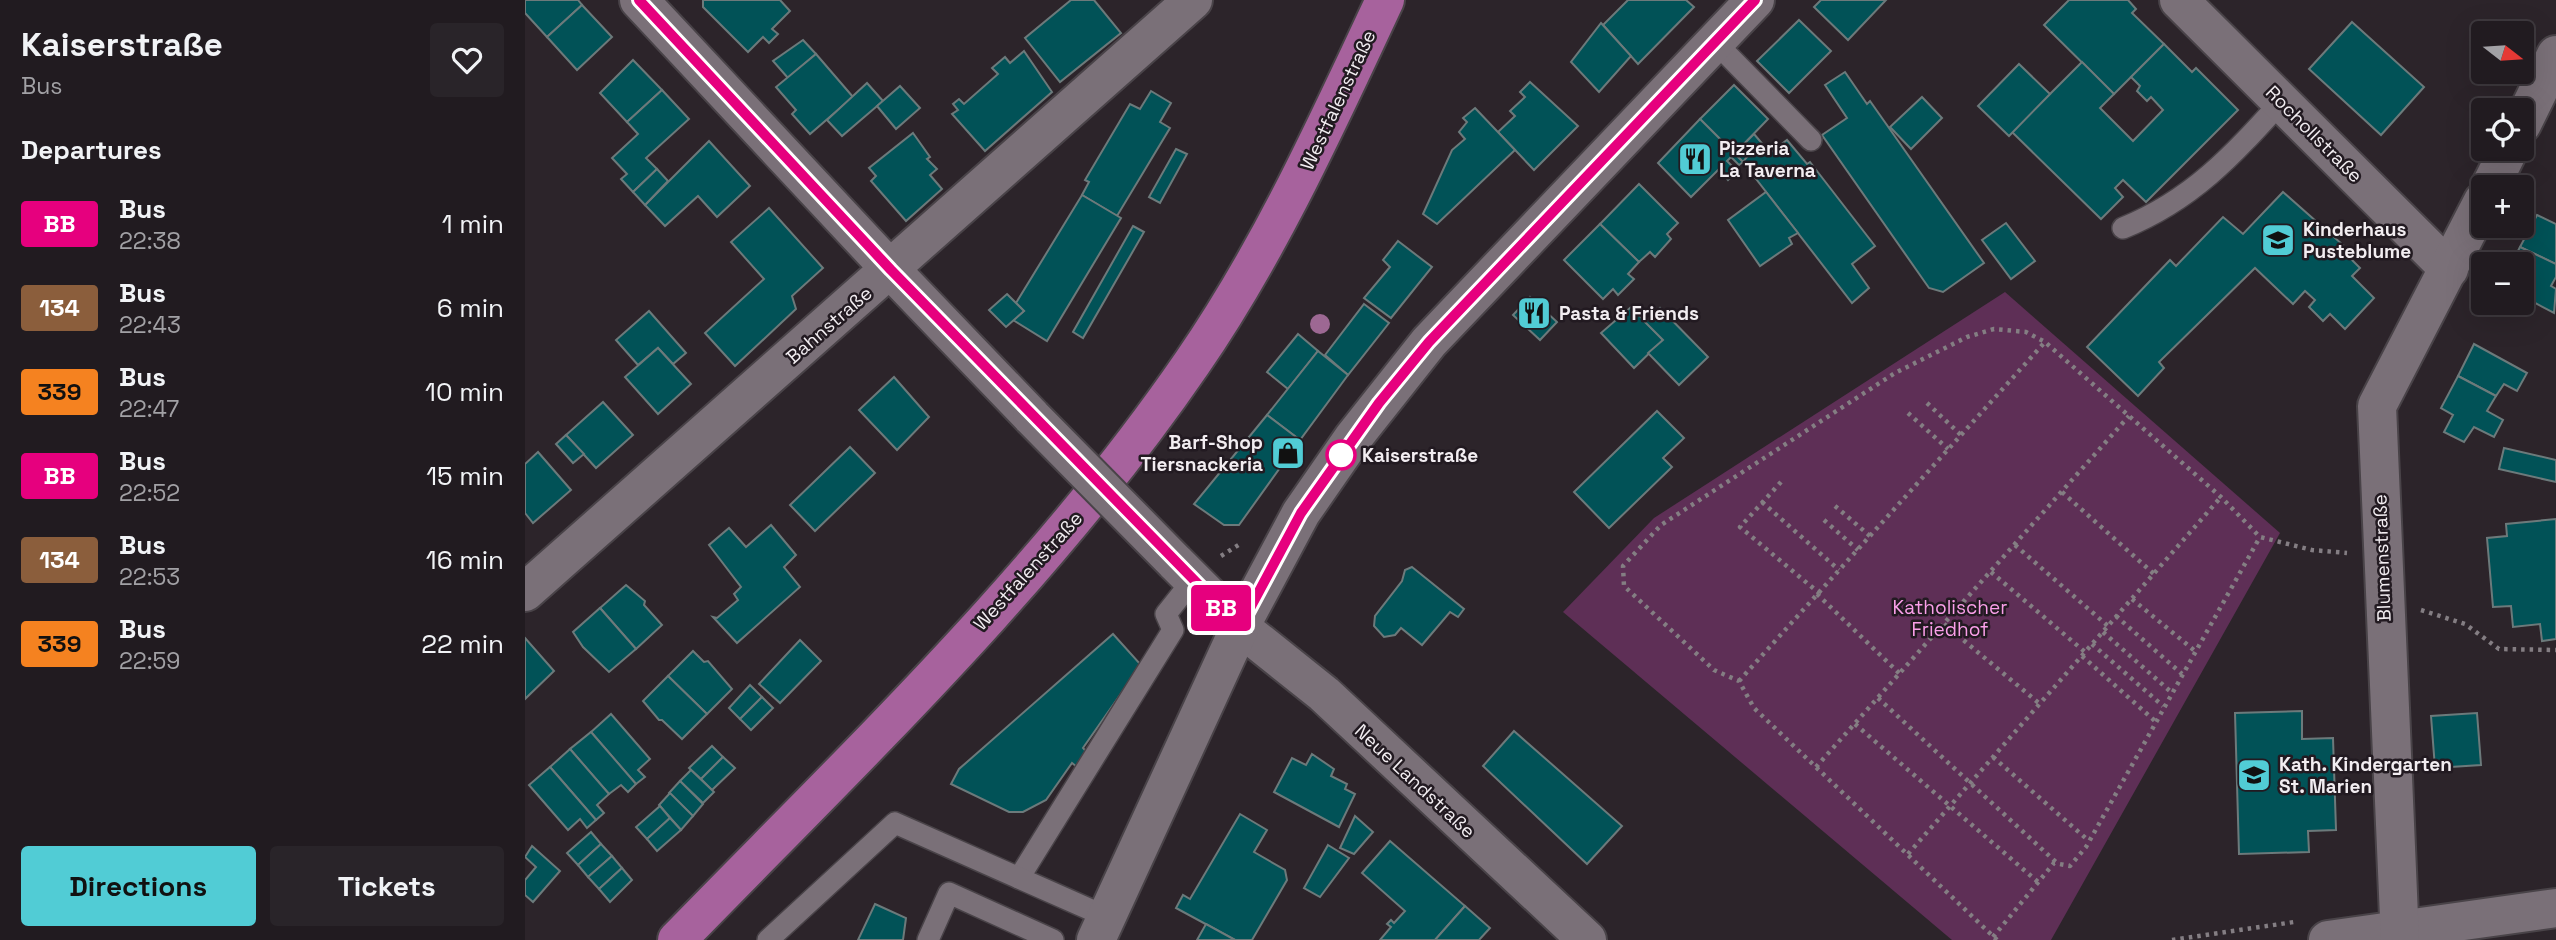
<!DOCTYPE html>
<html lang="en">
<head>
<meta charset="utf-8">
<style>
  :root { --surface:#211b20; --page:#292429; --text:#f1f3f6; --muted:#a2a1a5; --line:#3e393e; --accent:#51ccd5 }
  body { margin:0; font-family:"Space Grotesk",sans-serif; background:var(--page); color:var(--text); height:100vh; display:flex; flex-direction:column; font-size:26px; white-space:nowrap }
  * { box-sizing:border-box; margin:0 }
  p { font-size:23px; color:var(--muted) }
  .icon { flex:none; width:38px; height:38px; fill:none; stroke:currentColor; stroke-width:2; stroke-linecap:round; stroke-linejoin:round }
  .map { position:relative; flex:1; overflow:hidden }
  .drawer { display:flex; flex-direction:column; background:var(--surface); width:525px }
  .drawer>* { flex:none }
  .badge { padding:0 14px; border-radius:5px; font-size:24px; line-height:46px }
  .needle { width:46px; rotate:107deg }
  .controls { position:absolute; left:1946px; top:21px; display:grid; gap:14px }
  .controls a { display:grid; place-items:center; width:63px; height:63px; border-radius:7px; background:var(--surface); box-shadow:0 7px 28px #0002,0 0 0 2px var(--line); font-size:35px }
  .map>.badge { position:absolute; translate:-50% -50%; box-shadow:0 0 0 4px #fff }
  h2 { padding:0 21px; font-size:26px; line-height:63px }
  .round { display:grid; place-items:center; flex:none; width:74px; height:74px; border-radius:7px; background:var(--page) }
  .head { display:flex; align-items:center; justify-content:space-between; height:119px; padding:0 21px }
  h1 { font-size:33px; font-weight:600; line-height:52px }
  .cta { display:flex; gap:14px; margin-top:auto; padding:14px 21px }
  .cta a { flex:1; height:80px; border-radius:7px; background:var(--accent); color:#111; font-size:28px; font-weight:600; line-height:80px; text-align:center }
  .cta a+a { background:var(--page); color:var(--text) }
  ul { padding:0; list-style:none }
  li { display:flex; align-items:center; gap:21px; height:84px; padding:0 21px }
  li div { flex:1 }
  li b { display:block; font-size:26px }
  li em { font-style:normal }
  li .badge { min-width:77px; font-weight:700; text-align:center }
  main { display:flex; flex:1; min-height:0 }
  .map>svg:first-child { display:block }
  .green { fill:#5e2f56 }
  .building { fill:#015257; stroke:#6c7a7b; stroke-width:2 }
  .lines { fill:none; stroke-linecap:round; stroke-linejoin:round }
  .service-casing { stroke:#494348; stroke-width:24 }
  .minor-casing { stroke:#494348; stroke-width:42 }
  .primary-casing { stroke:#494348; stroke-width:42 }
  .path { stroke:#847e83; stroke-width:4.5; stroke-dasharray:3.5 5; stroke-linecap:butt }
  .service { stroke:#7a7078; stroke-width:21 }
  .minor { stroke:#7a7078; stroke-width:38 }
  .primary { stroke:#a7629d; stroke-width:38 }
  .minor-bridge-casing { stroke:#494348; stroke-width:42; stroke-linecap:butt }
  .minor-bridge { stroke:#7a7078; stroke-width:38 }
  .tree { fill:#9d6893 }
  .line-casing { stroke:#fff; stroke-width:16 }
  .line { stroke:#e6007e; stroke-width:10 }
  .stop-dot { fill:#fff; stroke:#e6007e; stroke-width:3.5 }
  .labels { text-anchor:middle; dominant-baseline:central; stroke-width:5; stroke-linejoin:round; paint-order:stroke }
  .street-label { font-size:19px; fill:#f2edf1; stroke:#221a21 }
  .poi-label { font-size:19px; font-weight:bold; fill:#f2edf1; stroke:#221a21; text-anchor:start }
  .stop-label { font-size:19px; font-weight:bold; fill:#f2edf1; stroke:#221a21; text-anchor:start }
  .park-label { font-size:19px; fill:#fa9fe9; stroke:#221a21 }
</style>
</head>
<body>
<main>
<section class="drawer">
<div class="head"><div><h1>Kaiserstraße</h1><p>Bus</p></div><a class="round"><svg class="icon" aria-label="heart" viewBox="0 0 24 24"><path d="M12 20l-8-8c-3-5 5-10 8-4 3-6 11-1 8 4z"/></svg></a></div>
<h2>Departures</h2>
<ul>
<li><span class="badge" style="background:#e6007e;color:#fff">BB</span><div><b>Bus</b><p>22:38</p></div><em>1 min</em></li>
<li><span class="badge" style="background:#8b5e3c;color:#fff">134</span><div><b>Bus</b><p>22:43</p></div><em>6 min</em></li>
<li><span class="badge" style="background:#f58220;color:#111">339</span><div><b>Bus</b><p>22:47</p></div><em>10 min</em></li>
<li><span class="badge" style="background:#e6007e;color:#fff">BB</span><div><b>Bus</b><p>22:52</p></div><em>15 min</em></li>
<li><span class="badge" style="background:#8b5e3c;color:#fff">134</span><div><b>Bus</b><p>22:53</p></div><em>16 min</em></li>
<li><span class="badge" style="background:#f58220;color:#111">339</span><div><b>Bus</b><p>22:59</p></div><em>22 min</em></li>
</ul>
<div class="cta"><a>Directions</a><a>Tickets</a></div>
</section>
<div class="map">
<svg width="2031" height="940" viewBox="0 0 2031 940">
  <rect width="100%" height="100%" fill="#2c242a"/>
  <!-- green -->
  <polygon class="green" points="1480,292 1755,533 1526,940 1427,940 1038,612 1129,518"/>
  <!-- building -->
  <g class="building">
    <polygon points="0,0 53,0 57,5 22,37 0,13"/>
    <polygon points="178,0 255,0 265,11 247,29 253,34 244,43 238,37 223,52 178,7"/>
    <polygon points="546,0 569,0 596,33 535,82 500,38"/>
    <polygon points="1103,0 1161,0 1169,7 1113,64 1078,25"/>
    <polygon points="1296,0 1361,0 1323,40 1289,7"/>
    <polygon points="1544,0 1603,0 1611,9 1607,13 1639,44 1589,94 1519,25"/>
    <polygon points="57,5 87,37 52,70 22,37"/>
    <polygon points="1274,20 1306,51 1264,93 1232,61"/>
    <polygon points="1827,22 1899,87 1856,135 1784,69"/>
    <polygon points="1076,23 1106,56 1074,92 1046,62"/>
    <polygon points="278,40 291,54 263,78 248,61"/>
    <polygon points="1639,44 1667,72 1671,68 1713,110 1621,202 1598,180 1590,188 1598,197 1576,219 1487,132 1557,62 1589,94 1575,108 1608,141 1638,110 1626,97 1622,101 1612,91 1615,86 1606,77"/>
    <polygon points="499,51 527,92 460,151 427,114 433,110 428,104 434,99 439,104 473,74 467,68 480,57 485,63"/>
    <polygon points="291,54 328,97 285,134 267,114 271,110 251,87"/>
    <polygon points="108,60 137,90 102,122 75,93"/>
    <polygon points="1494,64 1525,94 1484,136 1453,106"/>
    <polygon points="1320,72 1342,104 1345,101 1459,263 1418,292 1404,288 1297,135 1322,118 1300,85"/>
    <polygon points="1005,82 1053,126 1009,170 973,132 990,116 985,111 1000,97 995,92"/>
    <polygon points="342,83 358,101 317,136 302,120"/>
    <polygon points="1209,85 1243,119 1214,149 1222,157 1218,162 1175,119"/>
    <polygon points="375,86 395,108 371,129 352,106"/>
    <polygon points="137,90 164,119 121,158 132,169 108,192 96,179 102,174 87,158 113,134 102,122"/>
    <polygon points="626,91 646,103 635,122 645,128 592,216 557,195 564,182 560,180 605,104 615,109"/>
    <polygon points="1397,97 1417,118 1386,149 1365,127"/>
    <polygon points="950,108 990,150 912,224 898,214 927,150 940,139 934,132 942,122 938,118"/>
    <polygon points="1175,119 1218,162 1214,165 1206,157 1202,161 1212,171 1203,180 1194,169 1166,197 1133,163"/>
    <polygon points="388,133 405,157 402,159 412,169 405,175 417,189 381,221 346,181 351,176 344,168"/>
    <polygon points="1229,134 1245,153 1262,140 1282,164 1285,162 1350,246 1327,264 1344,288 1327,303 1218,162 1222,157 1214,149"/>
    <polygon points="184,141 225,186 192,217 173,196 140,226 120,205"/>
    <polygon points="651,149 662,154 635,203 624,197"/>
    <polygon points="132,169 143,181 120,205 108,192"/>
    <polygon points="1114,184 1153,223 1142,234 1146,239 1130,257 1125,252 1114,262 1075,224"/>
    <polygon points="1241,192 1273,233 1264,238 1267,244 1235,266 1203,220"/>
    <polygon points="1758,192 1818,245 1815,248 1835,268 1827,276 1849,298 1820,329 1805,314 1798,321 1784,307 1790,300 1780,291 1768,304 1730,268 1634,362 1639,368 1613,396 1562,347 1645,260 1651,266 1698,217 1718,234"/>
    <polygon points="557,195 596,218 522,341 488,320 499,311 491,303"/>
    <polygon points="244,208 298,268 267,296 271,309 210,366 180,333 239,279 206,242"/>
    <polygon points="2012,215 2031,224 2031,264 1995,247"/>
    <polygon points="1481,223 1510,261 1486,279 1457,240"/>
    <polygon points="1075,224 1114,262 1103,274 1109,279 1093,295 1088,289 1078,299 1039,260"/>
    <polygon points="608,226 619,232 558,338 548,332"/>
    <polygon points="873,241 907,267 866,318 839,298 865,267 858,260"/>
    <polygon points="1995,247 2031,264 2031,277 2026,286 2031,289 2029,313 1997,296 1997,264 1986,264"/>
    <polygon points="482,294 499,311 481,327 464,310"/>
    <polygon points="1005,297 1032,322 1015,340 988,315"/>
    <polygon points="839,304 864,323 823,375 800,355"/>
    <polygon points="1106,307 1138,340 1109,368 1076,333"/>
    <polygon points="1135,308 1183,357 1154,385 1123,353 1138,340 1120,322"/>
    <polygon points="124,311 161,353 148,364 133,348 113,365 91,340"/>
    <polygon points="773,334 793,351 763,389 742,372"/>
    <polygon points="1949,344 2002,373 1992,391 1979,384 1971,396 1933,376"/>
    <polygon points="133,348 166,384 133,414 100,377"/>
    <polygon points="793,351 823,375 775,440 742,415"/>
    <polygon points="1933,376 1971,396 1962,411 1978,420 1969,437 1949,427 1939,442 1919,432 1928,415 1916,408"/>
    <polygon points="369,377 404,417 372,450 334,410"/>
    <polygon points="78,402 108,435 71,468 41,435"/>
    <polygon points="1132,411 1159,438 1138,458 1147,467 1084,528 1049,492"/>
    <polygon points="742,415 775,440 714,525 699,525 669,504"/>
    <polygon points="41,435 59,454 48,463 31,444"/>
    <polygon points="325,447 350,473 290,531 265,505"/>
    <polygon points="1979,448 2031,460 2031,482 1974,469"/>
    <polygon points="13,452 46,490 8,523 0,513 0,464"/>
    <polygon points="2031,519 2031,639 2017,641 2015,624 1988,627 1986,606 1968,607 1962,538 1982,536 1981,524"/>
    <polygon points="246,525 271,555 259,567 275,587 212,643 188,617 192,618 213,600 209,594 216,587 184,545 204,528 221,547"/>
    <polygon points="887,567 939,609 933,617 925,612 897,645 876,628 870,635 859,637 849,626 850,616 877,581 880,570"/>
    <polygon points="101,585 120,601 119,605 137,625 111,649 75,608"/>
    <polygon points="75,608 111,649 84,672 58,647 48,632"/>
    <polygon points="588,634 616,665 558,748 564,755 552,767 547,763 521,800 498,812 484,812 426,784 434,769"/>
    <polygon points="0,638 29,671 0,699"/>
    <polygon points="275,640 296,661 255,703 234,684"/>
    <polygon points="168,651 179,662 183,661 207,689 182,714 143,676"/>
    <polygon points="143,676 182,714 157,739 137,720 134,720 118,701"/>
    <polygon points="225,685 237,697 215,719 204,708"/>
    <polygon points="237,697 248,708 226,730 215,719"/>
    <polygon points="1777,711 1777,739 1808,738 1811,830 1783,831 1784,852 1714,854 1710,713"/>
    <polygon points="1952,713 1956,765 1910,768 1906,716"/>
    <polygon points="86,714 125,759 113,770 120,777 111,784 66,732"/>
    <polygon points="989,731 1097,826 1062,864 958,766"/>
    <polygon points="66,732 111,784 103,792 96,785 84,794 45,749"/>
    <polygon points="187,746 198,757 176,779 164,768"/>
    <polygon points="45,749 84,794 72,805 79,813 71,820 25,767"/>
    <polygon points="787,754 809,769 806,776 822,784 820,789 830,794 814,827 749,792 767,758 781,765"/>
    <polygon points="198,757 210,768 187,790 176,779"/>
    <polygon points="25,767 71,820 62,828 55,819 43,830 4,785"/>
    <polygon points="166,770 189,792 178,803 155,781"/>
    <polygon points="155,781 178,804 168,816 144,793"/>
    <polygon points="145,793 168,816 156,830 134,805"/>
    <polygon points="135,806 145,818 122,839 111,827"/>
    <polygon points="715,814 742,830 729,852 760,870 762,880 727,940 710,940 651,908 658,895 665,899"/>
    <polygon points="830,816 848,832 829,854 815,848"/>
    <polygon points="145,818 156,830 132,851 122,839"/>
    <polygon points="66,832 76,844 53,865 42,853"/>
    <polygon points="865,841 940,906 910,940 855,940 866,927 862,924 866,920 869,923 880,911 837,873"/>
    <polygon points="76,844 87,856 63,877 53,865"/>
    <polygon points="803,845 824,858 795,897 779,888"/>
    <polygon points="7,846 35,871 8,902 0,895 0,880 11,867 0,857"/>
    <polygon points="87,856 97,868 74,889 63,877"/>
    <polygon points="97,868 107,880 85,902 74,889"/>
    <polygon points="350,904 381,918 378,940 333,940"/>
    <polygon points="940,906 965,928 954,940 910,940"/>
    <polygon points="681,924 710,940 672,940"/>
  </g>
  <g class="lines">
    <!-- service casing -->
    <g class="service-casing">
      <g id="service">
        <polyline points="1190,42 1286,140"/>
        <path d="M1598,228c69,-28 109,-72 158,-126"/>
        <polyline points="494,878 648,630 641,614 668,580"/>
        <polyline points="243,940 370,823 582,917"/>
        <polyline points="403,940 424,893 528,940"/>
      </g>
    </g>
    <!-- minor casing -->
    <g class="minor-casing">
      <g id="minor">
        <polyline points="114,0 366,270 507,417"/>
        <polyline points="1654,0 1924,269"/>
        <polyline points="1997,124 2031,55"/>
        <polyline points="1965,187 1984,149"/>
        <polyline points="650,562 715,627 799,694 1062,940"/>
        <polyline points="0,592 668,0"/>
        <polyline points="571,940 715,627 776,513 828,438 904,342 1230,0"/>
        <polyline points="1803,940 2031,908"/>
        <polyline points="1875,940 1852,406 1958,201"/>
      </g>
    </g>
    <!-- primary casing -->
    <g class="primary-casing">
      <path id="primary" d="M152,940c179,-184 369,-364 515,-577 78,-113 135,-239 193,-363"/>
    </g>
    <!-- path -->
    <g class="path">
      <polyline points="1402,403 1436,435"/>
      <polyline points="1383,413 1423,449"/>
      <polyline points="1256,482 1215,527 1294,593"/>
      <polyline points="1537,492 1629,574"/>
      <polyline points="1237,502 1314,570"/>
      <polyline points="1310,506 1345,536"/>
      <polyline points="1299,520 1333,550"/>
      <polyline points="1490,545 1583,626"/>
      <polyline points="696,556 715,544"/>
      <polyline points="1466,572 1560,652"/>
      <polyline points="1292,594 1375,674"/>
      <polyline points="1607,599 1670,651"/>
      <polyline points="1896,610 1940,624 1974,649 2031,650"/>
      <polyline points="1591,616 1657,674"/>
      <polyline points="1419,624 1515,704"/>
      <polyline points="1578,632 1646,692"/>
      <polyline points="1567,644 1638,706"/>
      <polyline points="1557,656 1630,721"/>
      <polyline points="1214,681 1520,342"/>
      <polyline points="1353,698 1532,863"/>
      <polyline points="1330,724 1513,882"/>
      <polyline points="1468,757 1564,841"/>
      <polyline points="1291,767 1604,416"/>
      <polyline points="1383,854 1696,497"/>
      <polyline points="1468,937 1529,863 1545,866 1561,847 1735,537"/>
      <polyline points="1472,940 1229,708 1214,681 1189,670 1099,586 1098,566 1136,525 1370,373 1442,337 1469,329 1501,332 1520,342 1696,497 1735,537 1787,550 1822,553"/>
      <polyline points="1647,940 1769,922"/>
    </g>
    <!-- service -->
    <use href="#service" class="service"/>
    <!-- minor -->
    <use href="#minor" class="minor"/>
    <!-- primary -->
    <use href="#primary" class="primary"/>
    <!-- minor-bridge casing -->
    <g class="minor-bridge-casing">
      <polyline id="minor-bridge" points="507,417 650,562"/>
    </g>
    <!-- minor-bridge -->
    <use href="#minor-bridge" class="minor-bridge"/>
  </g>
  <!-- trees -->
  <circle class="tree" cx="795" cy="324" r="10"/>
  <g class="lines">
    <!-- line casing -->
    <g class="line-casing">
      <polyline id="line" points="114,0 366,270 715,627 776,513 854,403 904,342 1230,0"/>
    </g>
    <!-- line -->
    <use href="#line" class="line"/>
  </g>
  <!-- icons -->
  <defs>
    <g id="restaurant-square" transform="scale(1.75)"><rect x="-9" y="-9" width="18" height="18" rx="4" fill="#51ccd5" stroke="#221a21"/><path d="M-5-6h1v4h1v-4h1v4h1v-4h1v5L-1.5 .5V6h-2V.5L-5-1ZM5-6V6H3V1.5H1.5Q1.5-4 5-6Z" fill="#111"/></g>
    <g id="school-square" transform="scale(1.75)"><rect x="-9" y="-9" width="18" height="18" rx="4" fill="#51ccd5" stroke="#221a21"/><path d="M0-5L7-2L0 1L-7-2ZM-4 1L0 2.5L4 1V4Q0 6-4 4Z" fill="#111"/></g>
    <g id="shop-square" transform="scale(1.75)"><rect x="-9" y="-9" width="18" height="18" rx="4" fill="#51ccd5" stroke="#221a21"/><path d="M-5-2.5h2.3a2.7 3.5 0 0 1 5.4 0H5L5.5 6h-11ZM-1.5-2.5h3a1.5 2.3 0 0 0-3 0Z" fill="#111"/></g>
  </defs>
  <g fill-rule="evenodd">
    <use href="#restaurant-square" x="1170" y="159"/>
    <use href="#school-square" x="1753" y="240"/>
    <use href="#restaurant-square" x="1009" y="313"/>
    <use href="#shop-square" x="763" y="453"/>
    <use href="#school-square" x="1729" y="775"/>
  </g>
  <!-- markers -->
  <circle class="stop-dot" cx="816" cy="455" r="14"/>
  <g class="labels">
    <!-- street labels -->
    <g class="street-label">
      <text transform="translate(813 100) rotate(-65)">Westfalenstraße</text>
      <text transform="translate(1789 134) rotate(45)">Rochollstraße</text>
      <text transform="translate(304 325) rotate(-41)">Bahnstraße</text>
      <text transform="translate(1857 558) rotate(-92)">Blumenstraße</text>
      <text transform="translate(503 571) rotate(-48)">Westfalenstraße</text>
      <text transform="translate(890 781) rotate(43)">Neue Landstraße</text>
    </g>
    <!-- poi labels -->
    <g class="poi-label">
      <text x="1194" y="148">Pizzeria<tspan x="1194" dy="22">La Taverna</tspan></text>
      <text x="1778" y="229">Kinderhaus<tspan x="1778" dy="22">Pusteblume</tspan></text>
      <text x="1034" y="313">Pasta &amp; Friends</text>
      <text x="738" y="442" text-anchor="end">Barf-Shop<tspan x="738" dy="22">Tiersnackeria</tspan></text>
      <text x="1754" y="764">Kath. Kindergarten<tspan x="1754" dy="22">St. Marien</tspan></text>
    </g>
    <!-- stop labels -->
    <g class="stop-label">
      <text x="837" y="455">Kaiserstraße</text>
    </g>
    <!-- park labels -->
    <g class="park-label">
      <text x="1425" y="607">Katholischer<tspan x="1425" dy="22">Friedhof</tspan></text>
    </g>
  </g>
</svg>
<div class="controls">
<a><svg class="needle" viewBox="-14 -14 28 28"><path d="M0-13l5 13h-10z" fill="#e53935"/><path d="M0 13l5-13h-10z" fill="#a2a1a5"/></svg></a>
<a><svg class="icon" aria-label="locate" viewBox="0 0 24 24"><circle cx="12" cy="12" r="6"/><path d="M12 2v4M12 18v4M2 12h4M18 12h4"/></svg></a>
<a>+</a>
<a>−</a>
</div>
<b class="badge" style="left:696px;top:608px;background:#e6007e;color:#fff">BB</b>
</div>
</main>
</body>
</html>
